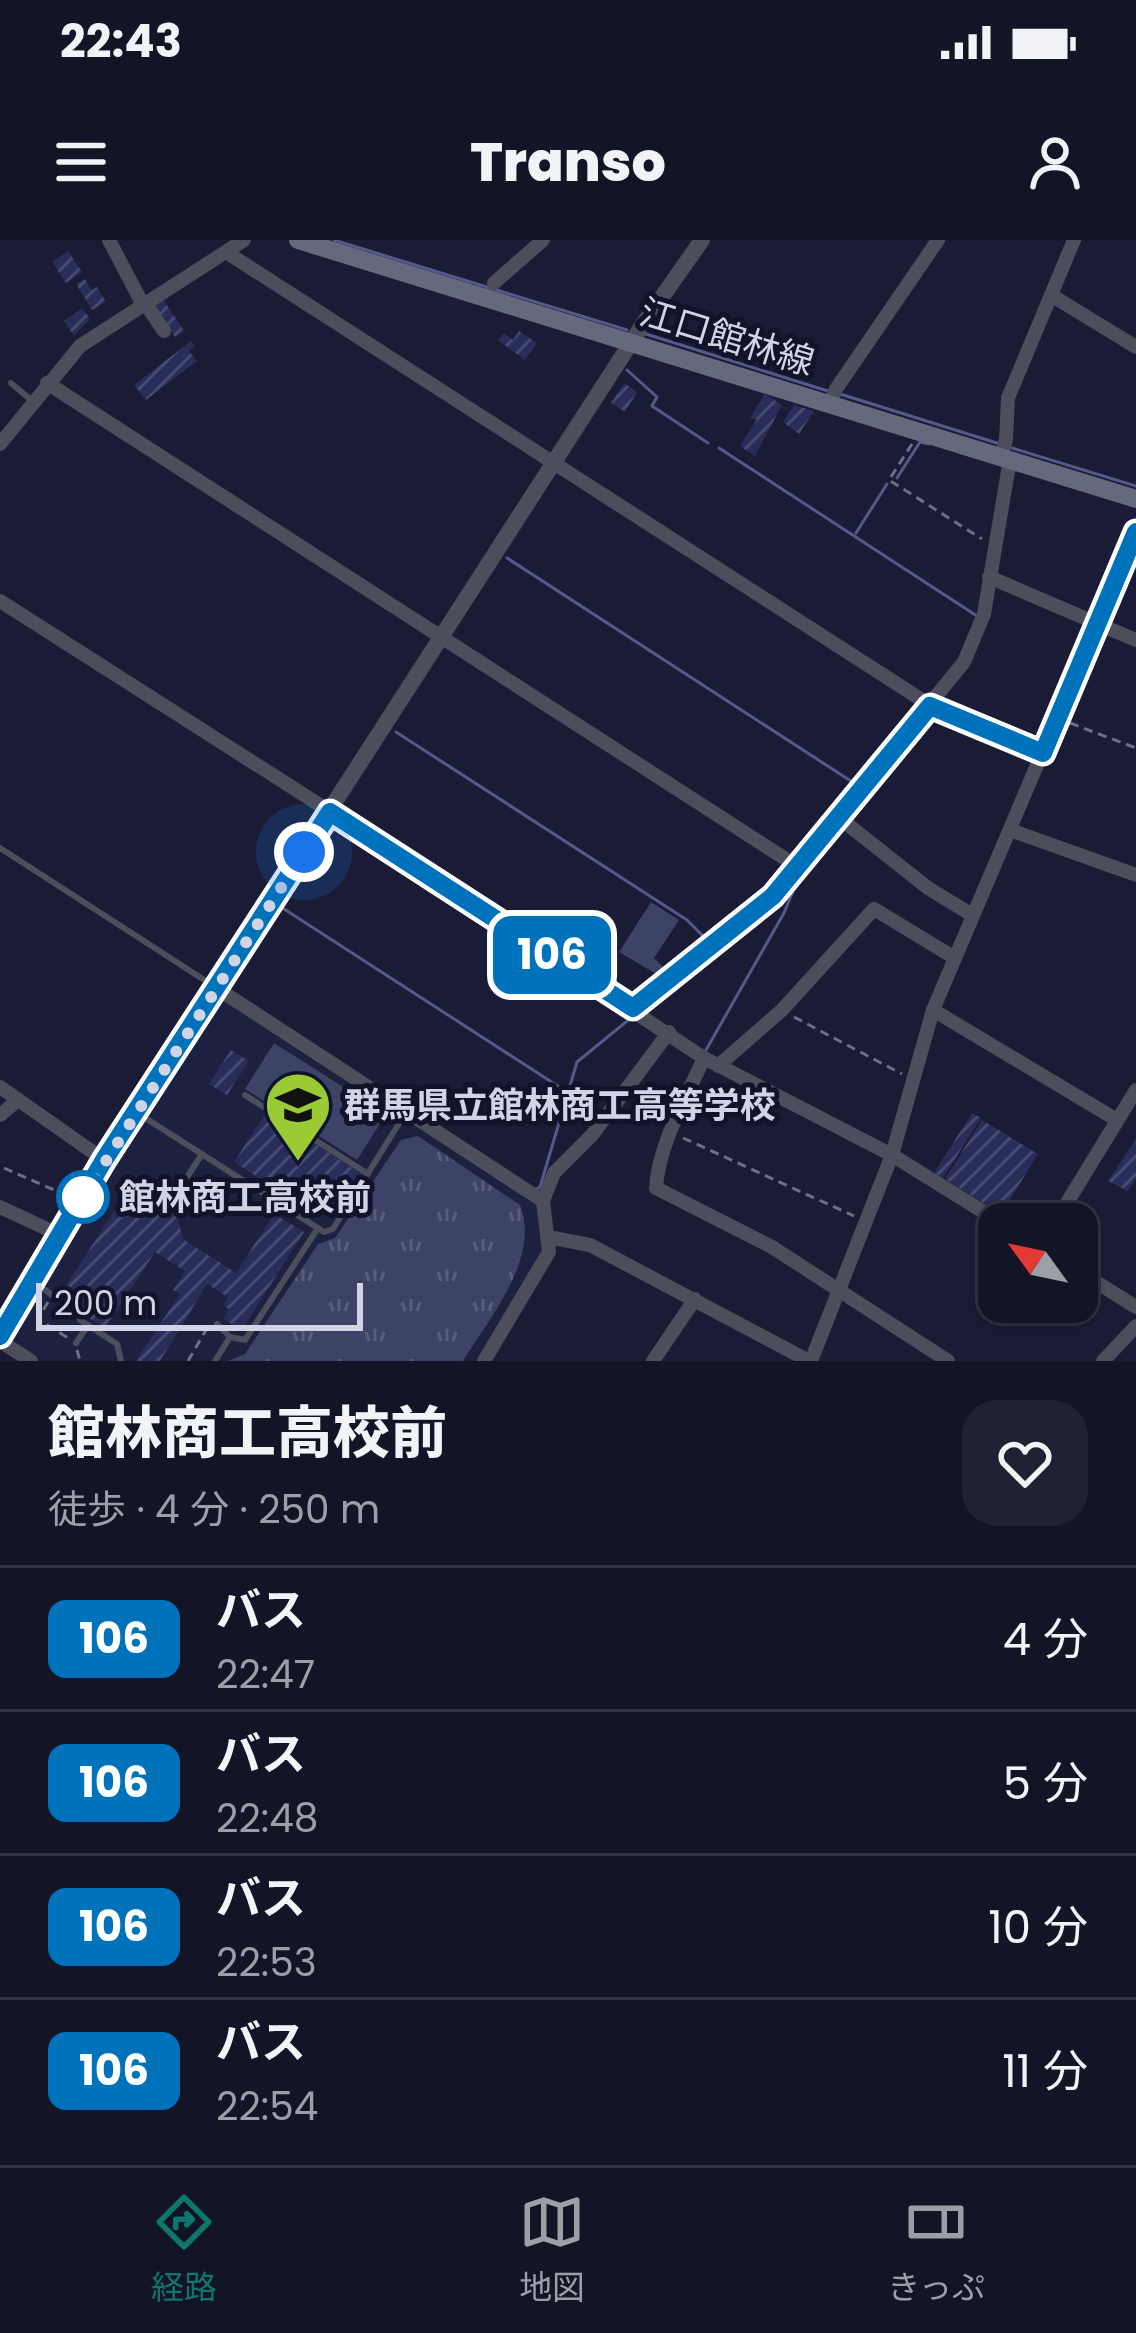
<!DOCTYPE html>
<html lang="ja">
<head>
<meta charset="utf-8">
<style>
  :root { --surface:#131527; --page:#202233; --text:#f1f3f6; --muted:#9d9fa7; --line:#323444; --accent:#0f766e }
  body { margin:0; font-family:Poppins,"Noto Sans JP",sans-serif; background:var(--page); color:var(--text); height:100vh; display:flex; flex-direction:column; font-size:45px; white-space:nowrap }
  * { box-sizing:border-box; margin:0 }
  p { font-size:39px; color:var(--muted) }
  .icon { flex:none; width:66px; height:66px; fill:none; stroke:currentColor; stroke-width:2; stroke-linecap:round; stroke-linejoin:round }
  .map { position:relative; height:1121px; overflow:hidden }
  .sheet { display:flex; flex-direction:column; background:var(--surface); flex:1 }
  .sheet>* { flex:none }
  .badge { padding:0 24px; border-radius:18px; font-size:42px; line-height:78px }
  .needle { width:78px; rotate:303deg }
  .fabs { position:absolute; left:978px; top:963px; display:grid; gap:24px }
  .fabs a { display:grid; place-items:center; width:120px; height:120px; border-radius:24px; background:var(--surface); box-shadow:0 3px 9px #0004,0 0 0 3px var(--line); font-size:60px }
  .scale { position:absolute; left:36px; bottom:30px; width:327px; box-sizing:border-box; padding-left:12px; border:6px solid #d1d4e5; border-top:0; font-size:33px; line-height:42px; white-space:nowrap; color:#d1d4e5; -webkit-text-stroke:9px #10132a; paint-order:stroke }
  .you { position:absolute; width:60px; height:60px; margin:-30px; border:9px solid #fff; border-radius:50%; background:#1a73e8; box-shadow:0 0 0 18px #1a73e833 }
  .map>.badge { position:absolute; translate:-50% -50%; box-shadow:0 0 0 6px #fff }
  .round { display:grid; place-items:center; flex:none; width:126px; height:126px; border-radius:36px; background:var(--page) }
  .headline { display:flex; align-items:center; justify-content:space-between; height:204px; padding:0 48px }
  h1 { font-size:57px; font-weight:800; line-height:90px }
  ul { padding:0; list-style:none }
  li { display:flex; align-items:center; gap:36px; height:144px; padding:0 48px; border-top:3px solid var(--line) }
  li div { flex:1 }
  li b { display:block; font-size:45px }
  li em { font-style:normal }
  li .badge { min-width:132px; font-weight:700; text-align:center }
  .status { display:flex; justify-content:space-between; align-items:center; height:84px; padding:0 60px; background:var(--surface); direction:ltr }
  .status svg { height:33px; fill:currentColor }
  header { display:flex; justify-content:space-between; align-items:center; height:156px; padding:0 48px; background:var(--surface); font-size:54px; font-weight:800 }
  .dock { display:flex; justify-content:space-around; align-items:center; height:168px; border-top:3px solid var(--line); background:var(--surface); font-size:33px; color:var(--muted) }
  .dock a { display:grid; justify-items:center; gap:6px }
  .dock .active { color:var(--accent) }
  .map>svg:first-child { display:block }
  .built { fill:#1d2140 }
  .grass { fill:url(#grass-tufts) }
  .garden { fill:#3d4366 }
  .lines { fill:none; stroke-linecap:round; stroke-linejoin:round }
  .stream { stroke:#535a8b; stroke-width:3 }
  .building { fill:url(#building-hatch) }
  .path { stroke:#6d7085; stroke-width:3; stroke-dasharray:9 6; stroke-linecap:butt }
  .service { stroke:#4c4e5b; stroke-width:6 }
  .minor { stroke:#4c4e5b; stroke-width:14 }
  .tertiary { stroke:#4c4e5b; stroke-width:16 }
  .secondary { stroke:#65697d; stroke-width:18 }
  .line-casing { stroke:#fff; stroke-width:27 }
  .line { stroke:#0072bc; stroke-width:18 }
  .walk { stroke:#d1d4e5; stroke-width:12; stroke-dasharray:0 21.6 }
  .stop-dot { fill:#fff; stroke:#0072bc; stroke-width:6 }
  .labels { text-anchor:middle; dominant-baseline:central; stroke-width:10; stroke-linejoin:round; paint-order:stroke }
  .street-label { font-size:36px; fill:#d1d4e5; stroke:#10132a }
  .poi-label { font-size:36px; font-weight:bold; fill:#d1d4e5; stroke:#10132a; text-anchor:start }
  .stop-label { font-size:36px; font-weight:bold; fill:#d1d4e5; stroke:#10132a; text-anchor:start }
</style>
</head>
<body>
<div class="status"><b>22:43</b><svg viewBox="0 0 49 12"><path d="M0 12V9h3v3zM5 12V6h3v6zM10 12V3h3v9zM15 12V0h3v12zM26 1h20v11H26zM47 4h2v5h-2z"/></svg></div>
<header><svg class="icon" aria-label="menu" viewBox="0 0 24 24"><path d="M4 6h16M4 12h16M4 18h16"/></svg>Transo<svg class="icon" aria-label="person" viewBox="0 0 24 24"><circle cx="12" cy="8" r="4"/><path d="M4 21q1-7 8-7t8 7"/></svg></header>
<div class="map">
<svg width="1136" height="1121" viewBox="0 0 1136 1121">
  <defs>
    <pattern id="grass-tufts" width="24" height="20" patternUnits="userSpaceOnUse" patternTransform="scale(3)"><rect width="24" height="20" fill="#3d4366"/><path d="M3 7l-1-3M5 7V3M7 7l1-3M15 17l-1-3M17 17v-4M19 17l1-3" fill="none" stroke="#585d7c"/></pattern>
    <pattern id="building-hatch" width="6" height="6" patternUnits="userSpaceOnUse" patternTransform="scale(3)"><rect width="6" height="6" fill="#282d59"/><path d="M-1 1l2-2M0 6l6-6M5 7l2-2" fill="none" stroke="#464b71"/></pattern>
  </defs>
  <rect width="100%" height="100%" fill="#191c34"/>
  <!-- built -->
  <polygon class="built" points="225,761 538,964 541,1012 480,1121 43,1121 11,1099 136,890 219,762"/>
  <!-- grass -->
  <path class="grass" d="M418,896l102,69c21,53 -31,113 -57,156h-235l17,-7 73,-110 17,-6 66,-98z"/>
  <!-- garden -->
  <g class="garden">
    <polygon points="651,662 679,680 654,718 669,733 663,738 619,712"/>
    <polygon points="274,803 386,874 357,920 245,849"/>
  </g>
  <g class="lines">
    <!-- stream -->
    <g class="stream">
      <polyline points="334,0 627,90"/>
      <polyline points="646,94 831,152"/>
      <polyline points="627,130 657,157 652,166 708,203"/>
      <polyline points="840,154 997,203"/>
      <polyline points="719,208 977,376"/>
      <polyline points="1012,208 1136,246"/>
      <polyline points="897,238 920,202 929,204"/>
      <polyline points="856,293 887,244"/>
      <polyline points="507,318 857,545"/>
      <polyline points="396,492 687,680 708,701"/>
      <polyline points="281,667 567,852"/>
      <polyline points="706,810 784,673 801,632"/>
      <polyline points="536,949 540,947 577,822 632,777"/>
    </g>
  </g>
  <!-- building -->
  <g class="building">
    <polygon points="68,11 82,32 66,43 52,22"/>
    <polygon points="85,39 92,50 97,47 106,62 92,70 76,44"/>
    <polygon points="163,59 184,91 175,97 154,65"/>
    <polygon points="82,68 90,79 74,96 64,81"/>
    <polygon points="519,91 537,103 525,120 498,100 504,93 513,100"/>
    <polygon points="191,101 195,106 189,111 197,121 146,160 134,145"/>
    <polygon points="624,143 637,152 625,172 611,163"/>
    <polygon points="765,154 782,165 755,216 740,206 757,179 749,179"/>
    <polygon points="794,165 814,171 799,194 783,182"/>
    <polygon points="231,810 249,821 227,855 209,844"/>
    <polygon points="266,872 363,935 338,974 309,956 303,966 234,922"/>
    <polygon points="972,873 981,878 943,938 934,933"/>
    <polygon points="982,880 1038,914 1001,974 945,939"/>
    <polygon points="1136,899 1136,939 1128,951 1108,941"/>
    <polygon points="127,951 154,969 174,964 183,999 236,1033 274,974 304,992 242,1090 223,1079 229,1069 223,1065 228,1057 207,1044 160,1121 136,1121 180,1054 173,1050 185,1031 155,1012 105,1088 58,1058"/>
  </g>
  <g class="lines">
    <!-- path -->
    <g class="path">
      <polyline points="656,89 694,101"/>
      <polyline points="912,204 889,240 982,299"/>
      <polyline points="1070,483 1136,508"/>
      <polyline points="794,777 902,834"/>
      <polyline points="683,898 854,976"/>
      <polyline points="4,928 68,956"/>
      <polyline points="48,1062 38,1079 68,1098"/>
      <polyline points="77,1110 80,1121"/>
      <polyline points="188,1121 210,1083"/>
    </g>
    <!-- service -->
    <g class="service">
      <polyline points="11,143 31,160"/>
      <polyline points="0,608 212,745"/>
      <polyline points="245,855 368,934"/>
      <polyline points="139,874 324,992 333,989 405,874"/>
      <polyline points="176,954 202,914"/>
      <polyline points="36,1043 56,1058"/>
      <polyline points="80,1080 117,1104 121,1121"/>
      <polyline points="217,1084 230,1097 245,1100 318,988"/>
      <polyline points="76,1103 88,1085"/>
      <polyline points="215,1121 230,1097"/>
    </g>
    <!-- minor -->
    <g class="minor">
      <polyline points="109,0 143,65"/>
      <polyline points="226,12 936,469 1043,513"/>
      <polyline points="494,43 543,0"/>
      <polyline points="1051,55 1136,107"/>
      <polyline points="145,63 164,91"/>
      <polyline points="47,143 798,627"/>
      <polyline points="830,163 836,149 938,0"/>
      <polyline points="0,204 80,106 244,0"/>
      <polyline points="1001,216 1006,200 1008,158 1074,0"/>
      <polyline points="989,337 1136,400"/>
      <polyline points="0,361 337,576 704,818 892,915 1003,984"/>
      <polyline points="837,576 928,648 972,675"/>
      <polyline points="1010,590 1136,635"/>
      <polyline points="215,747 543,961"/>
      <polyline points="633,768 773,656 964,422 984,374 1010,219"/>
      <polyline points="933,770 1117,880"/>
      <path d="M704,818c-18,40 -45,85 -48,130l116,59 176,114"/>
      <polyline points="718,826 782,770 874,669 955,718"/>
      <polyline points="0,847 104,920"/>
      <polyline points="0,875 18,860"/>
      <polyline points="0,967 60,995"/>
      <polyline points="1054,984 1136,850"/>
      <polyline points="548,997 590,1005 809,1121"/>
      <polyline points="1077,1030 1136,1067"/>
      <polyline points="0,1101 31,1121"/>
      <polyline points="484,1121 549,1012 543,961 554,933 592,895 669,792"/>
      <polyline points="653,1121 695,1059"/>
      <polyline points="811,1121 892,915 933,770 1136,292"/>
      <polyline points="1103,1121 1136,1086"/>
    </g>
    <!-- tertiary -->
    <polyline class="tertiary" points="0,1096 104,920 643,84 702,0"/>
    <!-- secondary -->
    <polyline class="secondary" points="298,0 1136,259"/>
  </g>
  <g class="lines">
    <!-- line casing -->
    <g class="line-casing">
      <polyline id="line" points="0,1096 104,920 330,572 633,768 773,656 930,466 1043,513 1136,292"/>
    </g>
    <!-- line -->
    <use href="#line" class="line"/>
    <!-- walk -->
    <polyline class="walk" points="83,957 304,612"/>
  </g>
  <!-- icons -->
  <defs>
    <g id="school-pin" transform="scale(3.45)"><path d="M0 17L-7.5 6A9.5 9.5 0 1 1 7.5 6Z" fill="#9acb34" stroke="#10132a"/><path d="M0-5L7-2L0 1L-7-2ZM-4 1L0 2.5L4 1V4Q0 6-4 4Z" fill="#111"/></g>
  </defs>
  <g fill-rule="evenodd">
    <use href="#school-pin" x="298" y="865"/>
  </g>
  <!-- markers -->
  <circle class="stop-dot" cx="83" cy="957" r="24"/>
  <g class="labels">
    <!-- street labels -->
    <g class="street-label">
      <text transform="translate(727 97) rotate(17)">江口館林線</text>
    </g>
    <!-- poi labels -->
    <g class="poi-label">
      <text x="344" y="865">群馬県立館林商工高等学校</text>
    </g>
    <!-- stop labels -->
    <g class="stop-label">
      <text x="119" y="957">館林商工高校前</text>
    </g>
  </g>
</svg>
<div class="fabs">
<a><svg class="needle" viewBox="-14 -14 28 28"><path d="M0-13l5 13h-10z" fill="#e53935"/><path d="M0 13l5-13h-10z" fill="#9d9fa7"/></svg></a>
</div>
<div class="scale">200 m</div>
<div class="you" style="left:304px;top:612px"></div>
<b class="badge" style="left:552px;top:715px;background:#0072bc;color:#fff">106</b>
</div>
<section class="sheet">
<div class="headline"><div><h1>館林商工高校前</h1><p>徒歩 · 4 分 · 250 m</p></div><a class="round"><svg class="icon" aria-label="heart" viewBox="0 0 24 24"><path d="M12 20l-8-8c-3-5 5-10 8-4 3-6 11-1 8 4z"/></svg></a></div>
<ul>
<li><span class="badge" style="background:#0072bc;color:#fff">106</span><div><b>バス</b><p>22:47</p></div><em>4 分</em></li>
<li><span class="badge" style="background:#0072bc;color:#fff">106</span><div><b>バス</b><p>22:48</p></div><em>5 分</em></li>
<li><span class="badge" style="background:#0072bc;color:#fff">106</span><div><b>バス</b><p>22:53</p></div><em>10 分</em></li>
<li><span class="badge" style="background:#0072bc;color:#fff">106</span><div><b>バス</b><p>22:54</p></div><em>11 分</em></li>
</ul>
</section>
<nav class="dock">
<a class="active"><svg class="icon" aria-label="directions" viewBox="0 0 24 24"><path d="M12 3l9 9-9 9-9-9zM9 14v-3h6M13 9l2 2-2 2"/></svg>経路</a>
<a><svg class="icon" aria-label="map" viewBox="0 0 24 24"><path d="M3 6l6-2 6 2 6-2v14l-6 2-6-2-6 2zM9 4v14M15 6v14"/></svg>地図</a>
<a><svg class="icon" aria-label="tickets" viewBox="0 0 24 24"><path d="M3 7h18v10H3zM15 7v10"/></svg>きっぷ</a>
</nav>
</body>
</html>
